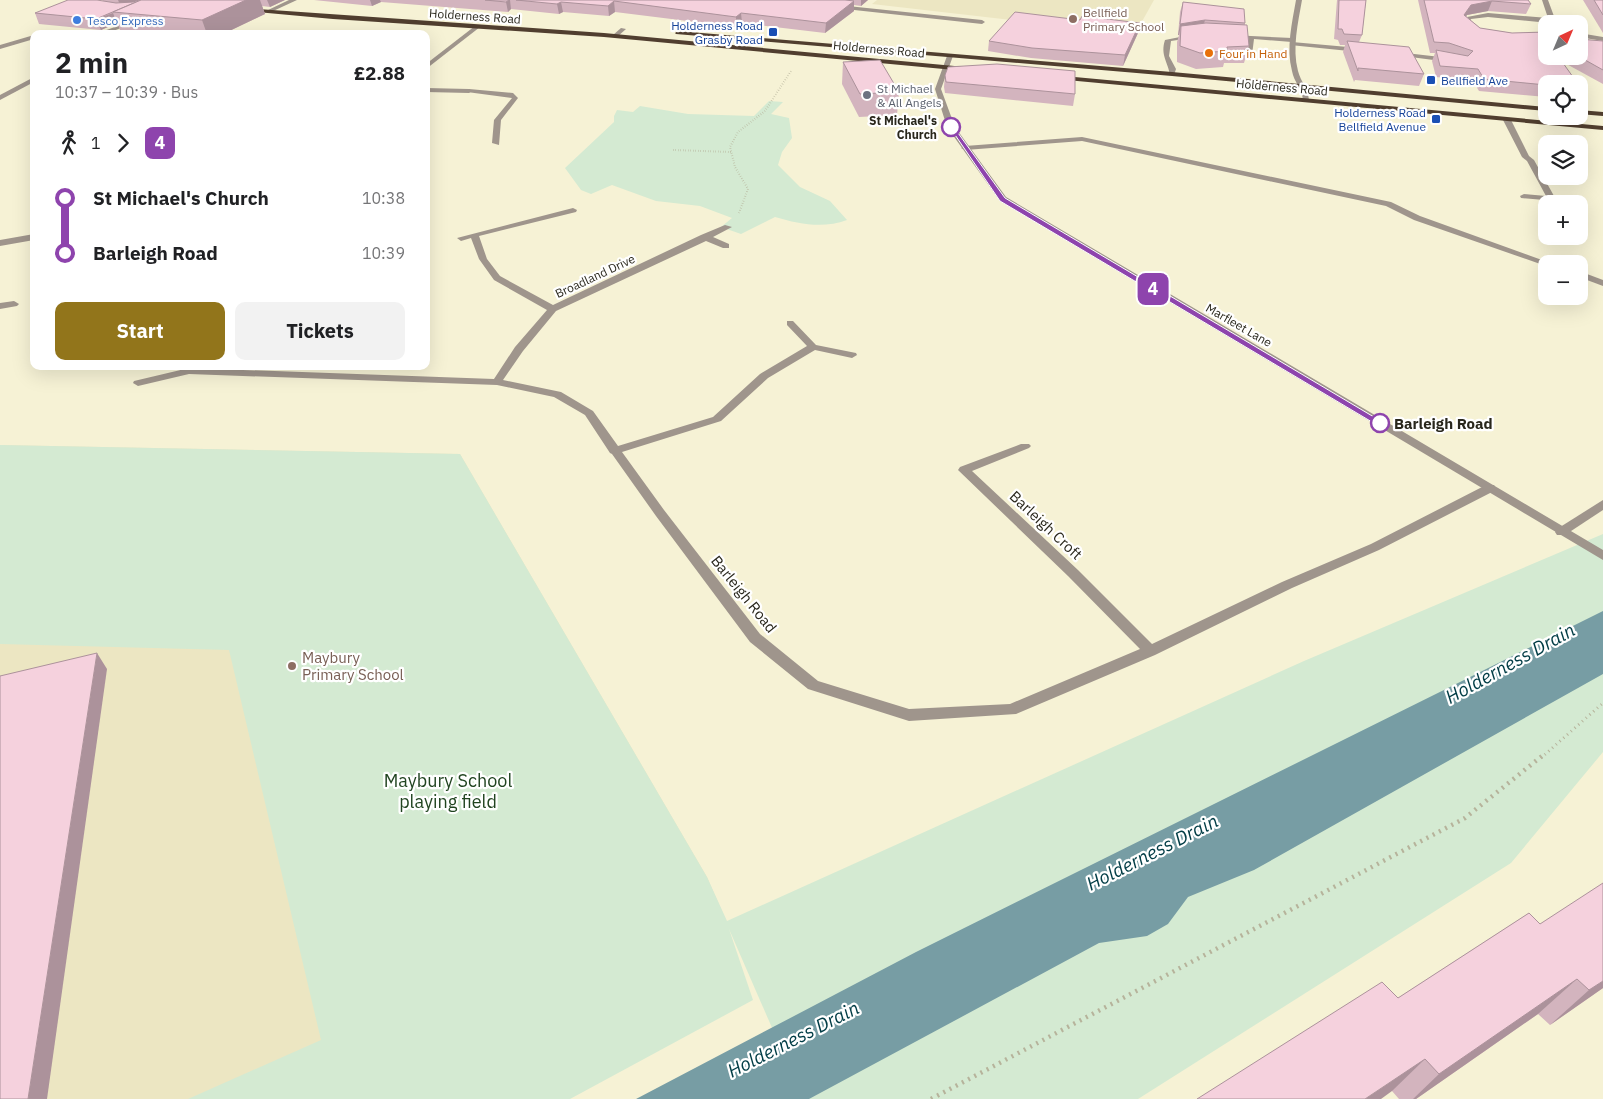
<!DOCTYPE html>
<html lang="en">
<head>
<meta charset="utf-8">
<style>
  :root { --surface:#fff; --page:#f2f2f2; --text:#202124; --muted:#757577; --accent:#92751b }
  body { margin:0; font-family:"IBM Plex Sans",sans-serif; background:var(--page); color:var(--text); height:100vh; display:flex; flex-direction:column; font-size:19px; white-space:nowrap }
  * { box-sizing:border-box; margin:0 }
  p { font-size:16px; color:var(--muted) }
  .icon { flex:none; width:28px; height:28px; fill:none; stroke:currentColor; stroke-width:2; stroke-linecap:round; stroke-linejoin:round }
  .map { position:relative; flex:1; overflow:hidden }
  .panel { position:absolute; left:30px; top:30px; width:400px; height:340px; display:flex; flex-direction:column; background:var(--surface); border-radius:10px; box-shadow:0 5px 20px #0002 }
  .panel>* { flex:none }
  .badge { padding:0 10px; border-radius:8px; font-size:18px; line-height:32px }
  .needle { width:32px; rotate:44deg }
  .tools { position:absolute; left:1538px; top:15px; display:grid; gap:10px }
  .tools a { display:grid; place-items:center; width:50px; height:50px; border-radius:10px; background:var(--surface); box-shadow:0 5px 20px #0002; font-size:25px }
  .map>.badge { position:absolute; translate:-50% -50%; box-shadow:0 0 0 2px #fff }
  .legs { display:flex; align-items:center; gap:8px; height:55px; padding:0 25px; font-size:16px }
  .legs p { margin-inline-start:auto }
  .overview { display:flex; align-items:center; justify-content:space-between; height:85px; padding:0 25px }
  h1 { font-size:28px; font-weight:800; line-height:38px }
  .action { display:flex; gap:10px; margin-top:auto; padding:10px 25px }
  .action a { flex:1; height:58px; border-radius:10px; background:var(--accent); color:#fff; font-size:20px; font-weight:800; line-height:58px; text-align:center }
  .action a+a { background:var(--page); color:var(--text) }
  ul { padding:0 25px; list-style:none }
  li { display:flex; align-items:center; gap:18px; height:55px; font-size:19px }
  li i { display:grid; place-items:center; width:8px; height:100%; margin:0 6px; background:currentColor }
  li i::after { content:''; width:12px; height:12px; margin:-6px; border:4px solid; border-radius:50%; background:var(--surface) }
  li p { margin-inline-start:auto }
  li:first-child i { background:linear-gradient(#0000 50%,currentColor 0) }
  li:last-child i { background:linear-gradient(currentColor 50%,#0000 0) }
  .map>svg:first-child { display:block }
  .built { fill:#ece6c2 }
  .green { fill:#d4ead2 }
  .water { fill:#779da4 }
  .lines { fill:none; stroke-linecap:round; stroke-linejoin:round }
  .path-far2 { stroke:#b6b39b; stroke-width:2; stroke-dasharray:0.5 2; stroke-linecap:butt }
  .path-far1 { stroke:#b6b39b; stroke-width:3; stroke-dasharray:1 4; stroke-linecap:butt }
  .path { stroke:#b6b39b; stroke-width:4.5; stroke-dasharray:2 5; stroke-linecap:butt }
  .service { fill:#9f958c; fill-rule:evenodd }
  .minor { fill:#9f958c; fill-rule:evenodd }
  .tertiary { fill:#9f958c; fill-rule:evenodd }
  .trunk { fill:#503e2f; fill-rule:evenodd }
  .wall { fill:#d3b4be }
  .shaded-wall { fill:#ac929b }
  .building { fill:#f5d1dd; stroke:#ac929b }
  .line-1 { fill:#8e44ad; stroke:#fff }
  .education-dot { fill:#8d6e63; stroke:#fff; stroke-width:2 }
  .shop-dot { fill:#3f7fe0; stroke:#fff; stroke-width:2 }
  .transit-dot { fill:#1a4fb4; stroke:#fff; stroke-width:2 }
  .food-dot { fill:#e8710a; stroke:#fff; stroke-width:2 }
  .worship-dot { fill:#6b7280; stroke:#fff; stroke-width:2 }
  .stop-1-dot { fill:#fff; stroke:#8e44ad; stroke-width:2.5 }
  .labels { text-anchor:middle; dominant-baseline:central; stroke-width:4.5; stroke-linejoin:round; paint-order:stroke }
  .far-education-label { font-size:12px; fill:#785e54; stroke:#fff; text-anchor:start }
  .far-street-label { font-size:12px; fill:#29271c; stroke:#fff }
  .far-shop-label { font-size:12px; fill:#366cbe; stroke:#fff; text-anchor:start }
  .far-transit-label { font-size:12px; fill:#164399; stroke:#fff; text-anchor:end }
  .far-food-label { font-size:12px; fill:#c56008; stroke:#fff; text-anchor:start }
  .far-worship-label { font-size:12px; fill:#5b616d; stroke:#fff; text-anchor:start }
  .far-stop-label { font-size:12px; font-weight:bold; fill:#29271c; stroke:#fff; text-anchor:end }
  .stop-label { font-size:15px; font-weight:bold; fill:#29271c; stroke:#fff; text-anchor:start }
  .street-label { font-size:15px; fill:#29271c; stroke:#fff }
  .education-label { font-size:15px; fill:#785e54; stroke:#fff; text-anchor:start }
  .near-park-label { font-size:18px; fill:#214420; stroke:#fff }
  .near-water-label { font-size:19px; font-style:italic; fill:#003c45; stroke:#fff }
</style>
</head>
<body>
<div class="map">
<svg width="1603" height="1099" viewBox="0 0 1603 1099">
  <rect width="100%" height="100%" fill="#f6f2d5"/>
  <!-- built -->
  <g class="built">
    <polygon points="877,0 1154,0 1135,34 872,4"/>
    <polygon points="0,445 460,454 707,877 726,921 282,1099 0,1099"/>
  </g>
  <!-- green -->
  <g class="green">
    <path d="M769,101l14,1 -12,12 18,4 3,20 -10,14 -4,13 22,22 30,14 17,19c-24,9 -48,4 -72,-3l-34,17 -20,-7 11,-9 -32,-12 -44,-5 -44,-16 -21,9 -10,-4 -16,-22 49,-46v-6l3,-6 16,2 7,-6 48,8 66,2z"/>
    <polygon points="0,445 460,454 707,877 727,921 1304,661 1603,534 1603,752 1511,863 1138,1099 803,1099 729,929 753,1000 570,1099 188,1099 321,1040 229,650 0,644"/>
  </g>
  <!-- water -->
  <polygon class="water" points="1603,611 1603,674 1254,870 1188,897 1168,924 1147,936 1099,943 809,1099 636,1099 916,952"/>
  <g class="lines">
    <!-- path-far2 -->
    <g class="path-far2">
      <polyline points="673,150 731,152"/>
      <polyline points="739,213 748,189 735,167 730,147 738,132 765,111 791,71"/>
    </g>
    <!-- path-far1 -->
    <polyline class="path-far1" points="1541,758 1603,703"/>
    <!-- path -->
    <polyline class="path" points="931,1099 1465,818 1542,756"/>
    <!-- service -->
    <g class="service">
      <polygon points="621,28 626,29 617,37 613,37 613,35"/>
      <path d="M1195,34l2,3 -26,4 -2,15 7,13 -2,6h-4c-2,-13 -10,-20 -5,-35z"/>
      <polygon points="1230,35 1292,38 1295,40 1292,42 1254,39 1252,55 1249,57 1246,55 1248,39 1232,38"/>
      <polygon points="1292,42 1359,48 1362,50 1359,52 1290,45"/>
      <polygon points="1397,52 1449,58 1452,60 1449,62 1395,55"/>
      <polygon points="469,89 513,93 518,98 501,120 499,145 492,143 494,120 512,98 467,92 466,91"/>
      <polygon points="1507,118 1511,120 1529,156 1534,160 1554,196 1577,199 1581,201 1580,203 1521,198 1520,196 1524,194 1546,196 1527,161 1522,157 1503,120"/>
      <polygon points="1082,137 1391,202 1420,216 1553,264 1546,264 1546,266 1414,220 1386,206 1082,141 965,150 961,148 965,146"/>
      <polygon points="34,234 34,240 0,246 0,240"/>
      <polygon points="1579,271 1603,280 1603,286 1579,277"/>
    </g>
    <!-- minor -->
    <g class="minor">
      <polygon points="289,0 297,0 271,12 266,11"/>
      <polygon points="1542,0 1548,0 1555,19 1559,24 1488,17 1471,19 1468,25 1473,29 1473,31 1469,31 1462,25 1467,17 1488,13 1548,18"/>
      <polygon points="838,5 982,20 985,22 982,24 836,8"/>
      <polygon points="132,21 137,22 105,34 95,34"/>
      <polygon points="475,26 480,27 426,69 426,64"/>
      <polygon points="1579,33 1603,37 1603,41 1579,37"/>
      <polygon points="34,35 34,39 0,49 0,45"/>
      <polygon points="34,77 34,82 0,100 0,95"/>
      <polygon points="426,88 469,89 472,91 469,93 426,92"/>
      <polygon points="573,208 577,210 576,212 479,236 487,259 500,276 553,305 701,235 725,225 732,227 713,237 729,244 729,248 723,248 706,241 556,311 523,351 503,380 561,392 593,411 618,446 713,417 760,374 807,346 787,325 787,321 793,321 816,345 856,353 857,355 852,358 815,350 768,378 721,421 622,452 664,510 760,634 818,681 909,709 1010,704 1140,649 1068,576 958,470 960,467 1021,444 1029,444 1031,446 1029,448 972,471 1078,570 1152,644 1282,582 1371,544 1486,485 1494,485 1496,488 1494,491 1379,550 1292,588 1155,655 1016,714 909,721 808,689 750,642 656,516 612,454 610,453 585,415 554,397 497,385 189,374 138,386 133,383 134,381 189,368 494,379 515,347 547,310 494,280 479,259 471,238 461,241 457,238"/>
      <polygon points="14,301 19,304 17,306 0,309 0,303"/>
      <polygon points="1603,500 1603,510 1565,535 1557,535 1555,532 1557,529"/>
    </g>
    <!-- tertiary -->
    <g class="tertiary">
      <path d="M1296,0h6c-4,23 -10,48 -4,71 3,11 10,18 11,29l-3,2 -3,-2c-1,-11 -9,-18 -11,-29 -6,-23 0,-48 4,-71z"/>
      <polygon points="950,54 953,56 941,89 955,127 1006,197 1603,550 1603,560 1000,201 947,127 935,89 947,56"/>
    </g>
    <!-- trunk -->
    <g class="trunk">
      <polygon points="245,8 604,33 965,67 969,69 965,71 604,37 333,19 247,11"/>
      <polygon points="678,31 1172,72 1546,107 1546,111 1172,76 676,34 675,33"/>
      <polygon points="1053,75 1603,126 1603,130 1056,79 1052,77"/>
      <polygon points="1579,110 1603,112 1603,116 1579,114"/>
    </g>
  </g>
  <!-- wall -->
  <g class="wall">
    <polygon points="102,0 285,0 270,7 262,6 265,14 223,34 142,34 121,32 117,23 101,30 39,24 35,13 103,1"/>
    <polygon points="314,0 868,0 861,6 854,5 854,11 825,33 742,23 736,27 615,12 609,16 563,12 559,14 511,9 508,12 381,2 372,6"/>
    <polygon points="1337,0 1366,0 1362,35 1359,42 1424,74 1419,86 1355,80 1354,82 1343,52 1345,45 1340,45 1338,40 1334,39"/>
    <polygon points="1418,0 1528,0 1531,4 1526,14 1488,11 1467,15 1466,16 1480,28 1512,33 1546,32 1546,56 1579,56 1603,41 1603,84 1561,61 1546,84 1546,97 1479,91 1473,81 1436,77 1432,61 1435,53 1430,53"/>
    <polygon points="1583,0 1603,0 1603,33"/>
    <polygon points="1183,2 1245,23 1245,25 1249,46 1244,63 1224,63 1223,67 1196,69 1177,62 1177,42 1179,35 1178,35 1180,12"/>
    <polygon points="1138,33 1123,66 1031,58 988,51 989,41"/>
    <polygon points="843,62 899,92 897,115 859,117 842,84"/>
    <polygon points="945,75 1075,94 1073,106 945,93 944,87"/>
    <polygon points="1529,913 1603,988 1550,1025 1538,1014 1416,1099 1399,1099 1392,1091 1398,998"/>
  </g>
  <!-- shaded-wall -->
  <g class="shaded-wall">
    <polygon points="118,0 165,0 121,7"/>
    <polygon points="246,0 260,0 265,14 223,34 207,34 202,20"/>
    <polygon points="267,0 285,0 270,7"/>
    <polygon points="370,0 380,0 381,2 372,6"/>
    <polygon points="509,0 510,0 511,9 508,12 506,2"/>
    <polygon points="861,0 868,0 861,6"/>
    <polygon points="614,1 615,12 609,16 608,6"/>
    <polygon points="854,1 854,11 825,33 826,23"/>
    <polygon points="1492,1 1488,11 1467,15 1460,25 1464,15 1471,5"/>
    <polygon points="561,2 563,12 559,14 557,4"/>
    <polygon points="113,13 117,23 101,30 96,19"/>
    <polygon points="741,13 742,23 736,27 736,17"/>
    <polygon points="1205,20 1202,31 1181,26 1179,35 1178,35 1180,24"/>
    <polygon points="1140,23 1138,33 1123,66 1125,55"/>
    <polygon points="97,653 107,669 47,1099 28,1099"/>
    <polygon points="1577,979 1538,1014 1416,1099 1413,1099 1439,1074"/>
    <polygon points="1603,981 1603,988 1550,1025 1589,990"/>
    <polygon points="1425,1059 1392,1091 1381,1099 1365,1099"/>
  </g>
  <!-- building -->
  <g class="building">
    <polygon points="68,0 97,0 116,3 133,2 139,0 141,0 96,19 35,13"/>
    <polygon points="141,0 246,0 202,20 113,12"/>
    <polygon points="485,0 509,0 506,2"/>
    <polygon points="516,0 845,0 854,1 826,23 741,13 736,17 614,1 608,6 561,2 557,4"/>
    <polygon points="1339,0 1366,0 1362,35 1344,34 1342,29 1338,29"/>
    <polygon points="1424,0 1528,0 1531,4 1492,1 1471,5 1464,15 1480,28 1512,33 1546,32 1546,39 1544,38 1546,41 1546,56 1558,56 1578,84 1546,84 1546,85 1484,79 1478,69 1440,66 1436,50 1468,56 1473,51 1449,43 1434,42"/>
    <polygon points="1594,0 1603,0 1603,15"/>
    <polygon points="1183,2 1244,9 1245,23 1205,20 1180,24"/>
    <polygon points="1015,12 1080,20 1082,16 1140,23 1125,55 1032,48 989,41"/>
    <polygon points="1206,23 1247,25 1249,46 1227,47 1227,51 1200,53 1180,46 1181,26"/>
    <polygon points="1579,39 1603,41 1603,70 1578,56 1579,56"/>
    <polygon points="1347,41 1409,47 1424,74 1358,68 1358,71"/>
    <polygon points="880,60 899,92 860,94 843,62"/>
    <polygon points="997,64 1075,71 1075,94 946,82 945,75 948,67"/>
    <polygon points="97,653 28,1099 0,1099 0,676"/>
    <polygon points="1603,883 1603,981 1589,990 1577,979 1439,1074 1425,1059 1365,1099 1197,1099 1382,982 1398,998 1529,913 1540,924"/>
  </g>
  <!-- line-1 -->
  <polygon class="line-1" points="949,126 953,126 1005,198 1384,423 1377,425 1000,201"/>
  <!-- markers -->
  <g class="education-dot">
    <circle cx="1073" cy="19" r="5"/>
    <circle cx="292" cy="666" r="5"/>
  </g>
  <circle class="shop-dot" cx="77" cy="20" r="5"/>
  <g class="transit-dot">
    <rect x="768" y="27" width="10" height="10" rx="2.5"/>
    <rect x="1426" y="75" width="10" height="10" rx="2.5"/>
    <rect x="1431" y="114" width="10" height="10" rx="2.5"/>
  </g>
  <circle class="food-dot" cx="1209" cy="53" r="5"/>
  <circle class="worship-dot" cx="867" cy="95" r="5"/>
  <g class="stop-1-dot">
    <circle cx="951" cy="127" r="9"/>
    <circle cx="1380" cy="423" r="9"/>
  </g>
  <g class="labels">
    <!-- far-education labels -->
    <g class="far-education-label">
      <text x="1083" y="12">Bellfield<tspan x="1083" dy="14">Primary School</tspan></text>
    </g>
    <!-- far-street labels -->
    <g class="far-street-label">
      <text transform="translate(475 16) rotate(4)">Holderness Road</text>
      <text transform="translate(879 49) rotate(5)">Holderness Road</text>
      <text transform="translate(1282 87) rotate(5)">Holderness Road</text>
      <text transform="translate(595 276) rotate(-25)">Broadland Drive</text>
      <text transform="translate(1239 325) rotate(30)">Marfleet Lane</text>
    </g>
    <!-- far-shop labels -->
    <g class="far-shop-label">
      <text x="87" y="20">Tesco Express</text>
    </g>
    <!-- far-transit labels -->
    <g class="far-transit-label">
      <text x="763" y="25">Holderness Road<tspan x="763" dy="14">Grasby Road</tspan></text>
      <text x="1441" y="80" text-anchor="start">Bellfield Ave</text>
      <text x="1426" y="112">Holderness Road<tspan x="1426" dy="14">Bellfield Avenue</tspan></text>
    </g>
    <!-- far-food labels -->
    <g class="far-food-label">
      <text x="1219" y="53">Four in Hand</text>
    </g>
    <!-- far-worship labels -->
    <g class="far-worship-label">
      <text x="877" y="88">St Michael<tspan x="877" dy="14">&amp; All Angels</tspan></text>
    </g>
    <!-- far-stop labels -->
    <g class="far-stop-label">
      <text x="937" y="120">St Michael's<tspan x="937" dy="14">Church</tspan></text>
    </g>
    <!-- stop labels -->
    <g class="stop-label">
      <text x="1394" y="423">Barleigh Road</text>
    </g>
    <!-- street labels -->
    <g class="street-label">
      <text transform="translate(1046 525) rotate(43)">Barleigh Croft</text>
      <text transform="translate(744 594) rotate(51)">Barleigh Road</text>
    </g>
    <!-- education labels -->
    <g class="education-label">
      <text x="302" y="657">Maybury<tspan x="302" dy="17">Primary School</tspan></text>
    </g>
    <!-- near-park labels -->
    <g class="near-park-label">
      <text x="448" y="780">Maybury School<tspan x="448" dy="21">playing field</tspan></text>
    </g>
    <!-- near-water labels -->
    <g class="near-water-label">
      <text transform="translate(1510 663) rotate(-29)">Holderness Drain</text>
      <text transform="translate(1152 852) rotate(-27)">Holderness Drain</text>
      <text transform="translate(793 1039) rotate(-27)">Holderness Drain</text>
    </g>
  </g>
</svg>
<div class="tools">
<a><svg class="needle" viewBox="-14 -14 28 28"><path d="M0-13l5 13h-10z" fill="#e53935"/><path d="M0 13l5-13h-10z" fill="#757577"/></svg></a>
<a><svg class="icon" aria-label="locate" viewBox="0 0 24 24"><circle cx="12" cy="12" r="6"/><path d="M12 2v4M12 18v4M2 12h4M18 12h4"/></svg></a>
<a><svg class="icon" aria-label="layers" viewBox="0 0 24 24"><path d="M12 4l9 5-9 5-9-5zM3 14l9 5 9-5"/></svg></a>
<a>+</a>
<a>−</a>
</div>
<b class="badge" style="left:1153px;top:289px;background:#8e44ad;color:#fff">4</b>
<section class="panel">
<div class="overview"><div><h1>2 min</h1><p>10:37 – 10:39 · Bus</p></div><b>£2.88</b></div>
<div class="legs"><svg class="icon" aria-label="walk" viewBox="0 0 24 24"><circle cx="13" cy="4" r="2"/><path d="M13 8l-2 6 4 7M11 14l-3 7M7 12l3-4h3l4 4"/></svg>1<svg class="icon" aria-label="forward" viewBox="0 0 24 24"><path d="M9 5l7 7-7 7"/></svg><b class="badge" style="background:#8e44ad;color:#fff">4</b></div>
<ul>
<li><i style="color:#8e44ad"></i><b>St Michael's Church</b><p>10:38</p></li>
<li><i style="color:#8e44ad"></i><b>Barleigh Road</b><p>10:39</p></li>
</ul>
<div class="action"><a>Start</a><a>Tickets</a></div>
</section>
</div>
</body>
</html>
